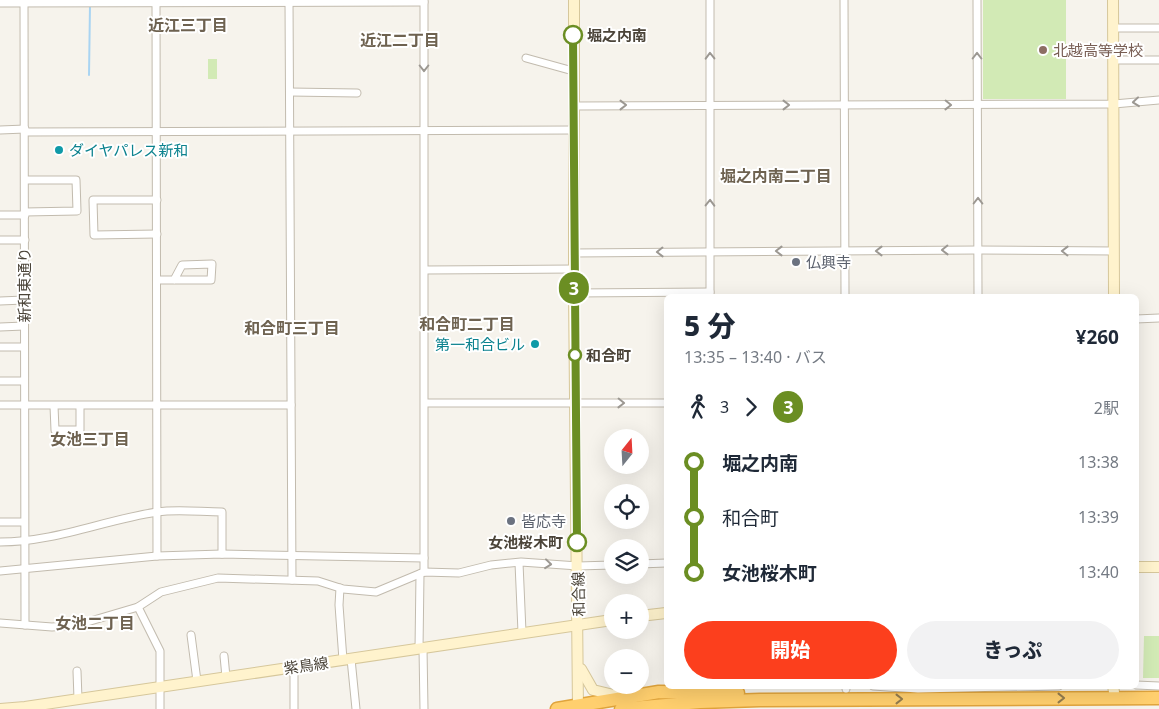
<!DOCTYPE html>
<html lang="ja">
<head>
<meta charset="utf-8">
<style>
  :root { --surface:#fff; --page:#f2f2f3; --text:#1f2937; --muted:#747a83; --accent:#fc3f1d }
  body { margin:0; font-family:"Noto Sans","Noto Sans JP",sans-serif; background:var(--page); color:var(--text); height:100vh; display:flex; flex-direction:column; font-size:19px; white-space:nowrap }
  * { box-sizing:border-box; margin:0 }
  p { font-size:16px; color:var(--muted) }
  .icon { flex:none; width:28px; height:28px; fill:none; stroke:currentColor; stroke-width:2; stroke-linecap:round; stroke-linejoin:round }
  .map { position:relative; flex:1; overflow:hidden }
  .drawer { position:absolute; left:664px; top:294px; width:475px; height:395px; display:flex; flex-direction:column; background:var(--surface); border-radius:8px; box-shadow:0 5px 20px #0002 }
  .drawer>* { flex:none }
  .badge { padding:0 10px; border-radius:16px; font-size:18px; line-height:32px }
  .needle { width:32px; rotate:18deg }
  .controls { position:absolute; left:604px; top:429px; display:grid; gap:10px }
  .controls a { display:grid; place-items:center; width:45px; height:45px; border-radius:50%; background:var(--surface); box-shadow:0 5px 20px #0002; font-size:25px }
  .map>.badge { position:absolute; translate:-50% -50%; box-shadow:0 0 0 2px #fff }
  .legs { display:flex; align-items:center; gap:8px; height:55px; padding:0 20px; font-size:16px }
  .legs p { margin-inline-start:auto }
  .overview { display:flex; align-items:center; justify-content:space-between; height:85px; padding:0 20px }
  h1 { font-size:28px; font-weight:800; line-height:38px }
  .button { display:flex; gap:10px; margin-top:auto; padding:10px 20px }
  .button a { flex:1; height:58px; border-radius:30px; background:var(--accent); color:#fff; font-size:20px; font-weight:800; line-height:58px; text-align:center }
  .button a+a { background:var(--page); color:var(--text) }
  ul { padding:0 20px; list-style:none }
  li { display:flex; align-items:center; gap:18px; height:55px; font-size:19px }
  li i { display:grid; place-items:center; width:8px; height:100%; margin:0 6px; background:currentColor }
  li i::after { content:''; width:12px; height:12px; margin:-6px; border:4px solid; border-radius:50%; background:var(--surface) }
  li p { margin-inline-start:auto }
  li:first-child i { background:linear-gradient(#0000 50%,currentColor 0) }
  li:last-child i { background:linear-gradient(currentColor 50%,#0000 0) }
  .map>svg:first-child { display:block }
  .green { fill:#d2eab5 }
  .lines { fill:none; stroke-linecap:round; stroke-linejoin:round }
  .stream { stroke:#a9d4f2; stroke-width:2 }
  .street-casing { stroke:#c2bbae; stroke-width:9 }
  .secondary-casing { stroke:#d6c79b; stroke-width:12 }
  .highway-casing { stroke:#e0a43c; stroke-width:15 }
  .street { stroke:#fff; stroke-width:7 }
  .secondary { stroke:#fff3cd; stroke-width:10 }
  .highway { stroke:#ffcf6e; stroke-width:12 }
  .oneway { stroke:#9c9892 }
  .oneway2 { stroke:#937c4e }
  .line-1-casing { stroke:#fff; stroke-width:11 }
  .line-1 { stroke:#6b8e23; stroke-width:8 }
  .stop-1-dot { fill:#fff; stroke:#6b8e23; stroke-width:2.5 }
  .education-dot { fill:#8d6e63; stroke:#fff; stroke-width:2 }
  .culture-dot { fill:#0f9aa8; stroke:#fff; stroke-width:2 }
  .worship-dot { fill:#6b7280; stroke:#fff; stroke-width:2 }
  .labels { text-anchor:middle; dominant-baseline:central; stroke-width:4; stroke-linejoin:round; paint-order:stroke }
  .stop-label { font-size:15px; font-weight:bold; fill:#4b4439; stroke:#fff; text-anchor:start }
  .education-label { font-size:15px; fill:#785e54; stroke:#fff; text-anchor:start }
  .culture-label { font-size:15px; fill:#0d838f; stroke:#fff; text-anchor:start }
  .worship-label { font-size:15px; fill:#5b616d; stroke:#fff; text-anchor:start }
  .street-label { font-size:15px; fill:#4b4439; stroke:#fff }
  .neighbourhood-label { font-size:16px; font-weight:bold; fill:#6e6250; stroke:#fff }
</style>
</head>
<body>
<div class="map">
<svg width="1159" height="709" viewBox="0 0 1159 709">
  <rect width="100%" height="100%" fill="#f6f3ec"/>
  <!-- green -->
  <g class="green">
    <rect x="983" y="0" width="83" height="99"/>
    <rect x="208" y="59" width="9" height="20"/>
    <polygon points="1144,636 1159,636 1159,678 1143,678"/>
  </g>
  <g class="lines">
    <!-- stream -->
    <polyline class="stream" points="89,75 90,5"/>
    <!-- street casing -->
    <g class="street-casing">
      <g id="street">
        <polyline points="24,0 25,625"/>
        <polyline points="156,0 157,556"/>
        <polyline points="289,0 292,580"/>
        <polyline points="424,0 424,572"/>
        <polyline points="710,0 710,296"/>
        <polyline points="844,0 845,296"/>
        <polyline points="977,0 978,296"/>
        <polyline points="0,3 424,2"/>
        <polyline points="1114,28 1159,28"/>
        <polyline points="526,58 573,71"/>
        <polyline points="1114,60 1159,60"/>
        <polyline points="290,92 357,93"/>
        <polyline points="575,106 1114,104 1159,100"/>
        <polyline points="0,130 25,129"/>
        <polyline points="25,132 574,130"/>
        <polyline points="157,200 93,200 94,235 157,234"/>
        <polyline points="25,212 77,211 76,180 25,180"/>
        <polyline points="0,215 25,215"/>
        <polyline points="0,240 25,240"/>
        <polyline points="574,253 978,250 1114,251"/>
        <polyline points="425,270 574,269"/>
        <polyline points="157,280 211,280 212,264 182,265 174,280"/>
        <polyline points="574,293 710,292"/>
        <polyline points="0,301 24,300"/>
        <polyline points="1136,319 1159,318"/>
        <polyline points="0,327 24,326"/>
        <polyline points="0,347 24,347"/>
        <polyline points="0,381 24,381"/>
        <polyline points="425,403 666,403"/>
        <polyline points="0,405 291,405"/>
        <polyline points="54,406 55,430 80,430 80,406"/>
        <polyline points="0,522 24,522"/>
        <path d="M0,542c55,0 104,-22 157,-30 21,-3 44,0 65,0v42"/>
        <polyline points="519,563 522,632"/>
        <polyline points="640,564 666,563"/>
        <polyline points="0,571 157,556 222,554 424,558"/>
        <polyline points="340,588 339,605 343,660"/>
        <polyline points="138,607 160,651 160,709"/>
        <polyline points="0,623 52,627 77,625 138,607 161,592 218,578 318,581 343,589 376,592 424,572 459,573 491,565 521,562 578,566 612,565"/>
        <polyline points="191,635 197,681"/>
        <polyline points="423,648 424,709"/>
        <polyline points="419,649 420,574"/>
        <polyline points="224,656 226,677"/>
        <polyline points="351,659 356,709"/>
        <polyline points="294,667 294,709"/>
        <polyline points="77,671 78,699"/>
        <polyline points="1136,685 1159,686"/>
        <polyline points="846,686 846,689"/>
        <polyline points="873,686 918,689 1059,686"/>
      </g>
    </g>
    <!-- secondary casing -->
    <g class="secondary-casing">
      <g id="secondary">
        <polyline points="574,0 574,293 578,709"/>
        <polyline points="1113,0 1114,296"/>
        <polyline points="1136,567 1159,567"/>
        <polyline points="640,616 666,613"/>
        <polyline points="581,669 593,690 618,696"/>
        <polyline points="1113,686 1114,692"/>
        <polyline points="0,709 25,707 612,620"/>
      </g>
    </g>
    <!-- highway casing -->
    <g class="highway-casing">
      <g id="highway">
        <polyline points="557,709 659,692 738,693"/>
        <polyline points="621,709 700,702 760,700 1159,698"/>
      </g>
    </g>
    <!-- street -->
    <use href="#street" class="street"/>
    <!-- secondary -->
    <use href="#secondary" class="secondary"/>
    <!-- highway -->
    <use href="#highway" class="highway"/>
  </g>
  <!-- one-way arrows -->
  <defs><path id="oneway-chevron" d="M-2-3.5L2.5 0L-2 3.5" fill="none" stroke-width="1.6" stroke-linecap="round" stroke-linejoin="round" transform="scale(1.25)"/></defs>
  <g class="oneway">
    <use href="#oneway-chevron" transform="translate(710 56) rotate(-91)"/>
    <use href="#oneway-chevron" transform="translate(977 56) rotate(-90)"/>
    <use href="#oneway-chevron" transform="translate(424 68) rotate(90)"/>
    <use href="#oneway-chevron" transform="translate(1136 102) rotate(174)"/>
    <use href="#oneway-chevron" transform="translate(623 105)"/>
    <use href="#oneway-chevron" transform="translate(786 105)"/>
    <use href="#oneway-chevron" transform="translate(948 105) rotate(1)"/>
    <use href="#oneway-chevron" transform="translate(978 201) rotate(-90)"/>
    <use href="#oneway-chevron" transform="translate(710 203) rotate(-89)"/>
    <use href="#oneway-chevron" transform="translate(945 250) rotate(179)"/>
    <use href="#oneway-chevron" transform="translate(779 251) rotate(180)"/>
    <use href="#oneway-chevron" transform="translate(879 251) rotate(180)"/>
    <use href="#oneway-chevron" transform="translate(1065 251) rotate(-179)"/>
    <use href="#oneway-chevron" transform="translate(660 252) rotate(179)"/>
    <use href="#oneway-chevron" transform="translate(621 403) rotate(1)"/>
    <use href="#oneway-chevron" transform="translate(548 564) rotate(6)"/>
  </g>
  <g class="oneway2">
    <use href="#oneway-chevron" transform="translate(1061 698)"/>
    <use href="#oneway-chevron" transform="translate(899 699)"/>
  </g>
  <g class="lines">
    <!-- line-1 casing -->
    <g class="line-1-casing">
      <polyline id="line-1" points="573,35 577,542"/>
    </g>
    <!-- line-1 -->
    <use href="#line-1" class="line-1"/>
  </g>
  <!-- markers -->
  <g class="stop-1-dot">
    <circle cx="573" cy="35" r="9"/>
    <circle cx="575" cy="355" r="6"/>
    <circle cx="577" cy="542" r="9"/>
  </g>
  <circle class="education-dot" cx="1043" cy="50" r="5"/>
  <g class="culture-dot">
    <circle cx="59" cy="150" r="5"/>
    <circle cx="535" cy="344" r="5"/>
  </g>
  <g class="worship-dot">
    <circle cx="796" cy="262" r="5"/>
    <circle cx="511" cy="521" r="5"/>
  </g>
  <g class="labels">
    <!-- stop labels -->
    <g class="stop-label">
      <text x="587" y="35">堀之内南</text>
      <text x="586" y="355">和合町</text>
      <text x="563" y="542" text-anchor="end">女池桜木町</text>
    </g>
    <!-- education labels -->
    <g class="education-label">
      <text x="1053" y="50">北越高等学校</text>
    </g>
    <!-- culture labels -->
    <g class="culture-label">
      <text x="69" y="150">ダイヤパレス新和</text>
      <text x="525" y="344" text-anchor="end">第一和合ビル</text>
    </g>
    <!-- worship labels -->
    <g class="worship-label">
      <text x="806" y="262">仏興寺</text>
      <text x="521" y="521">皆応寺</text>
    </g>
    <!-- street labels -->
    <g class="street-label">
      <text transform="translate(24 285) rotate(-90)">新和東通り</text>
      <text transform="translate(578 594) rotate(-91)">和合線</text>
      <text transform="translate(306 665) rotate(-8)">紫鳥線</text>
    </g>
    <!-- neighbourhood labels -->
    <g class="neighbourhood-label">
      <text x="188" y="25">近江三丁目</text>
      <text x="400" y="40">近江二丁目</text>
      <text x="776" y="176">堀之内南二丁目</text>
      <text x="467" y="324">和合町二丁目</text>
      <text x="292" y="328">和合町三丁目</text>
      <text x="90" y="439">女池三丁目</text>
      <text x="95" y="623">女池二丁目</text>
    </g>
  </g>
</svg>
<div class="controls">
<a><svg class="needle" viewBox="-14 -14 28 28"><path d="M0-13l5 13h-10z" fill="#e53935"/><path d="M0 13l5-13h-10z" fill="#747a83"/></svg></a>
<a><svg class="icon" aria-label="locate" viewBox="0 0 24 24"><circle cx="12" cy="12" r="6"/><path d="M12 2v4M12 18v4M2 12h4M18 12h4"/></svg></a>
<a><svg class="icon" aria-label="layers" viewBox="0 0 24 24"><path d="M12 4l9 5-9 5-9-5zM3 14l9 5 9-5"/></svg></a>
<a>+</a>
<a>−</a>
</div>
<b class="badge" style="left:574px;top:288px;background:#6b8e23;color:#fff">3</b>
<section class="drawer">
<div class="overview"><div><h1>5 分</h1><p>13:35 – 13:40 · バス</p></div><b>¥260</b></div>
<div class="legs"><svg class="icon" aria-label="walk" viewBox="0 0 24 24"><circle cx="13" cy="4" r="2"/><path d="M13 8l-2 6 4 7M11 14l-3 7M7 12l3-4h3l4 4"/></svg>3<svg class="icon" aria-label="forward" viewBox="0 0 24 24"><path d="M9 5l7 7-7 7"/></svg><b class="badge" style="background:#6b8e23;color:#fff">3</b><p>2駅</p></div>
<ul>
<li><i style="color:#6b8e23"></i><b>堀之内南</b><p>13:38</p></li>
<li><i style="color:#6b8e23"></i><span>和合町</span><p>13:39</p></li>
<li><i style="color:#6b8e23"></i><b>女池桜木町</b><p>13:40</p></li>
</ul>
<div class="button"><a>開始</a><a>きっぷ</a></div>
</section>
</div>
</body>
</html>
